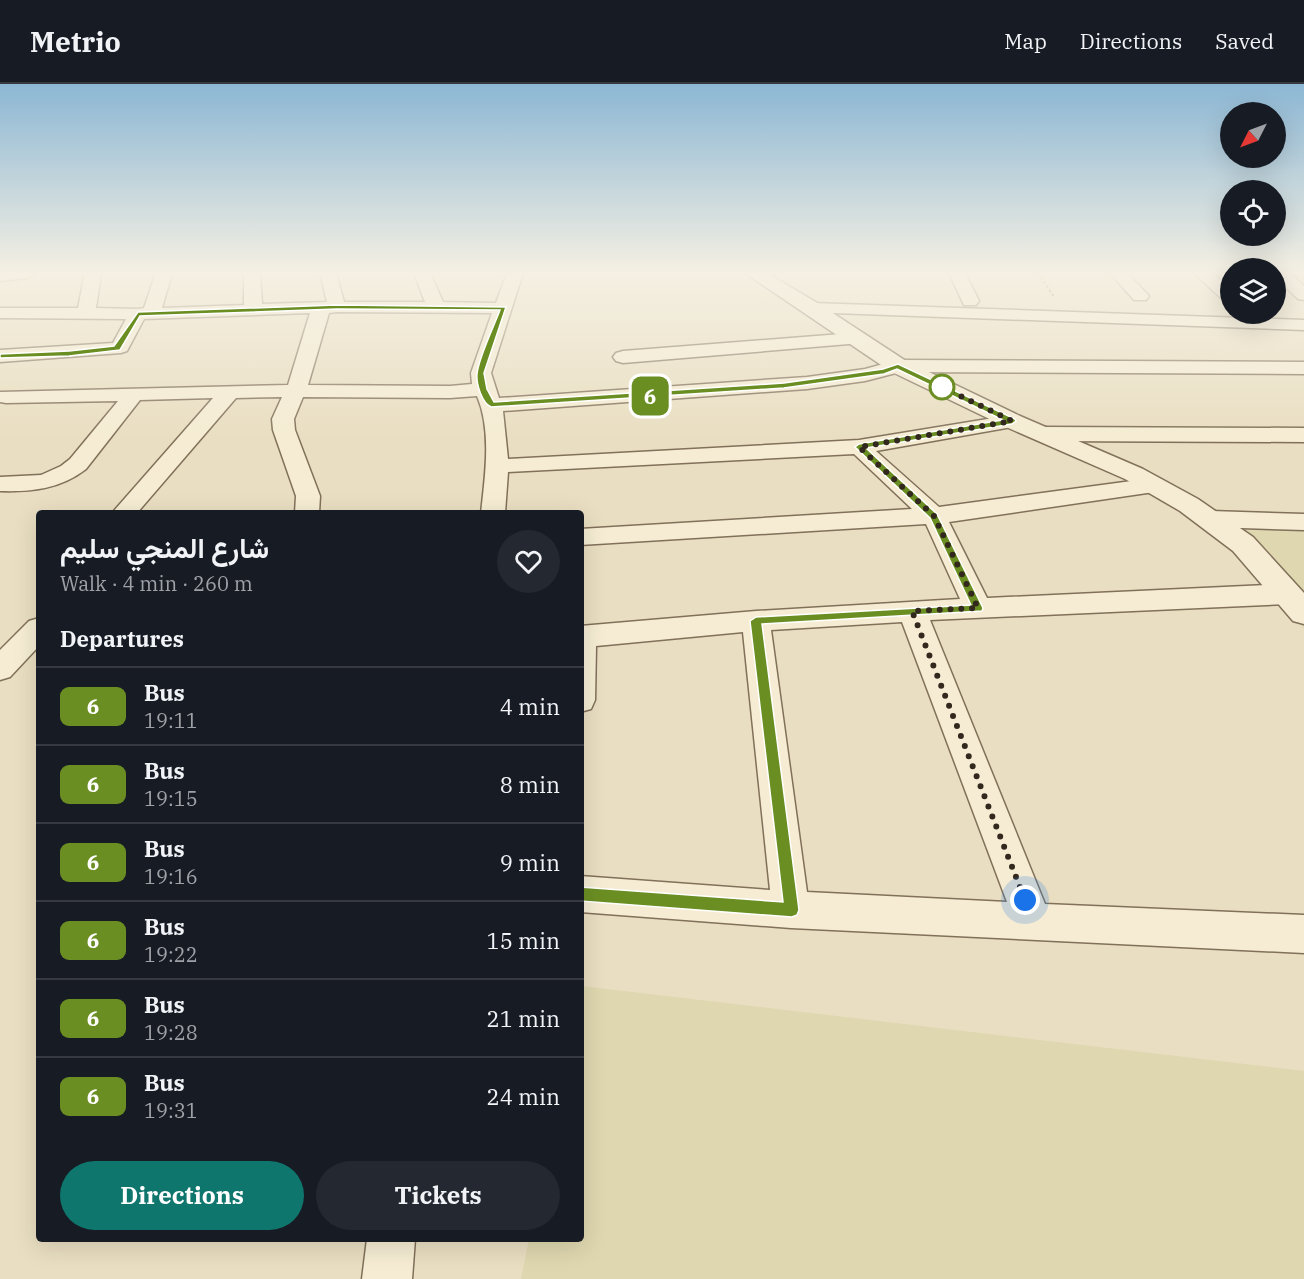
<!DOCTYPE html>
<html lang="en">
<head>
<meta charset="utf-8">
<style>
  :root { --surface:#171b24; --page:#242831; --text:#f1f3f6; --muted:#9ea1a6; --line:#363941; --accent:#0f766e }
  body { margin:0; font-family:"IBM Plex Serif",Vazirmatn,serif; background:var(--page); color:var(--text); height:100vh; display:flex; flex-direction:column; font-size:22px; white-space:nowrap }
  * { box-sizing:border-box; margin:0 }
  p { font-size:20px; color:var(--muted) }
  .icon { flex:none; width:33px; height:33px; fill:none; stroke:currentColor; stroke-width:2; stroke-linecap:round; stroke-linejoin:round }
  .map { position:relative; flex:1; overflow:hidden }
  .panel { position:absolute; left:36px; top:426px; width:548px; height:732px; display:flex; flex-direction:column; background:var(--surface); border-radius:6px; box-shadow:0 6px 24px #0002 }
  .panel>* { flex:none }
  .badge { padding:0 12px; border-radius:9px; font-size:21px; line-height:39px }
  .needle { width:39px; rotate:228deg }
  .buttons { position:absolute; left:1220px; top:18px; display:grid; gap:12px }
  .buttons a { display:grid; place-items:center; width:66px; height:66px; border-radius:50%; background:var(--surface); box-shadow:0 6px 24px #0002; font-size:30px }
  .you { position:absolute; width:30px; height:30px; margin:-15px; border:4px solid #fff; border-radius:50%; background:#1a73e8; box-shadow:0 0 0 9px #1a73e833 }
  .map>.badge { position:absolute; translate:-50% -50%; box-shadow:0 0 0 3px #fff }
  h2 { padding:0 24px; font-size:22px; line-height:54px }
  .round { display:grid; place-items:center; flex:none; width:63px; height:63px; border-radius:32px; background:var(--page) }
  .headline { display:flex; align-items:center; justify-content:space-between; height:102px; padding:0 24px }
  h1 { font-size:28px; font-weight:700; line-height:45px }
  .primary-button { display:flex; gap:12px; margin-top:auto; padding:12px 24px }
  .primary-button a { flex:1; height:69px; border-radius:36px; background:var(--accent); color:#fff; font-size:24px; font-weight:700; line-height:69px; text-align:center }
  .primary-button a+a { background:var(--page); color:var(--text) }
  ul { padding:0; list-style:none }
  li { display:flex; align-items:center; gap:18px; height:78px; padding:0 24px; border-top:2px solid var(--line) }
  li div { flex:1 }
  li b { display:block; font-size:22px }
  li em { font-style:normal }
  li .badge { min-width:66px; font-weight:700; text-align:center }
  header { display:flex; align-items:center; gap:36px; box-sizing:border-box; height:84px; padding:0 30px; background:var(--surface); border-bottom:2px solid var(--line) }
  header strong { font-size:28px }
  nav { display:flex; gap:33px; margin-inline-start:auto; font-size:21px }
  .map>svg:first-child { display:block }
  .farmland { fill:#ded7af }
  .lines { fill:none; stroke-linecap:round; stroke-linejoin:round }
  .minor-casing { stroke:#81705a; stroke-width:3 }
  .tertiary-casing { stroke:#81705a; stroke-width:3 }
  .path { stroke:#81705a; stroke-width:2; stroke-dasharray:3 2; stroke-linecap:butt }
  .minor { fill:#f5ecd3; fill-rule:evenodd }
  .tertiary { fill:#f5ecd3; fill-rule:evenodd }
  .line { fill:#6b8e23; stroke:#fff; stroke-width:1.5 }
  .walk { stroke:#32281d; stroke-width:6; stroke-dasharray:0 10.8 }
  .stop-dot { fill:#fff; stroke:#6b8e23; stroke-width:3 }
</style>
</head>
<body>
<header>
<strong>Metrio</strong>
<nav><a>Map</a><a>Directions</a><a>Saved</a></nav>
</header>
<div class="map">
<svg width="1304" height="1195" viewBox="0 0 1304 1195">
  <rect width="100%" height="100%" fill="#e9dec1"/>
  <!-- farmland -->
  <g class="farmland">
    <polygon points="1218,436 1304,441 1304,545"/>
    <polygon points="581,902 1304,987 1304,1195 521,1195 529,1155 580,1155"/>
  </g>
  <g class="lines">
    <!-- minor casing -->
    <g class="minor-casing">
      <g id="minor">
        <polygon points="0,189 36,189 28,194 0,197"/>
        <path d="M85,189h16l-5,35 42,1 6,-1 12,-35h16l-10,35 82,-3v-32h16l2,31 65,-2 -7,-29h16l8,29h81l-11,-29h16l13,29 53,1 11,-30h16l-32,100 8,25 308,-21 58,-8 33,-9 406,2v12l-404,-2 -35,9 -58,8 -304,22 5,48 351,-19 153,-25 8,1 3,5 -3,5 -8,1 -136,24 63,56 215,-29 8,2 4,5 -4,5 -8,2 -205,30 38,76 301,-14 10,3 4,7 -4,7 -10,3 -358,16 115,284 259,11v38l-513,-25 -211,-16v-36l190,14 -27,-258 -147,14 -1,54 -4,9 -11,3v-86l176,-15 204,-12 -34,-75 -346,21v-16l332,-20 -58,-55 -346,18 -3,41h-24c4,-37 11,-82 -4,-117l-27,2 -147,-1 -9,22 1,11 25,66 -1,17h-24l1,-17 -23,-66 -1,-11 10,-22 -46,1 -99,115h-25l101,-115 -73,2 -54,69c-26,20 -54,23 -86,22v-14l41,-2 20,-9 9,-7 48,-58 -112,2 -6,-1v-10l288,-7 22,-72 -166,6 -17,32 -6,2 -121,9v-12l113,-7 13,-24 -126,-1v-10h78zM329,229l8,-1 155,1 -21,60 1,11 -22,2 -142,-1zM902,538l105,280 -200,-10 -36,-262z"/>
        <polygon points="949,189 965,189 979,217 976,221 964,221"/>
        <polygon points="1110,189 1127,189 1149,212 1146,216 1134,216"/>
        <polygon points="1194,189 1212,189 1230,204 1230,218 1224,217"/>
        <polygon points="1275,189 1290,189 1304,202 1304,216 1298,215 1275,193"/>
        <polygon points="812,219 1304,236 1304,246 806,228 803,224 806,220"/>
        <polygon points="854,249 861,251 863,255 861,259 623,279 616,277 613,273 616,269 623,267"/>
        <polygon points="1043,343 1304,344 1304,358 1043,357 1035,355 1032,350 1035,345"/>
        <polygon points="1211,427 1304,430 1304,446 1211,443 1202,441 1199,435 1202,429"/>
        <polygon points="39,534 39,562 10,593 0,596 0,566 29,537"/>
        <polygon points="367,1155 415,1155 412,1195 362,1195"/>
      </g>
    </g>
    <!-- tertiary casing -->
    <g class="tertiary-casing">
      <polygon id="tertiary" points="745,189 767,189 819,220 906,277 1020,332 1143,385 1198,415 1253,453 1304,509 1304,540 1293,537 1233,467 1180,427 1125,395 1004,342 890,287"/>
    </g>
    <!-- path -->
    <polyline class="path" points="1038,189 1054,213"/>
    <!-- minor -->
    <use href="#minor" class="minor"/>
    <!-- tertiary -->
    <use href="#tertiary" class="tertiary"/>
  </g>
  <!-- sky -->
  <linearGradient id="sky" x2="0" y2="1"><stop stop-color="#8cb7d4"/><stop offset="0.53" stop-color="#f5f0e3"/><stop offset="1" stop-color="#f5f0e3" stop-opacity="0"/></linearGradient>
  <rect width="1304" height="356" fill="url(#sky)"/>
  <!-- line -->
  <path class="line" d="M337,221l169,2 -22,66 3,16 7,13 290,-19 99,-14 15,-5 117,55 1,2 -4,3 -146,24 71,66 46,94 -1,3 -220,13 37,286 -2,5 -5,2 -212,-16 -5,-3 -2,-4 2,-5 5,-2 203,15 -33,-281 6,-4 215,-12 -41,-87 -75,-71 4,-3 144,-24 -106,-51 -13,5 -100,14 -293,19c-9,-4 -15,-23 -14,-33 1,-15 17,-48 23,-64l-163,-1 -197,7 -20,34 -51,6 -69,2v-4l69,-3 45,-5 24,-34z"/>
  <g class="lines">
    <!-- walk -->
    <polyline class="walk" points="942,303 1012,337 859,363 934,432 978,524 912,527 1025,816"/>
  </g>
  <!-- markers -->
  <circle class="stop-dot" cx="942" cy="303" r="12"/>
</svg>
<div class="buttons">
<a><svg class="needle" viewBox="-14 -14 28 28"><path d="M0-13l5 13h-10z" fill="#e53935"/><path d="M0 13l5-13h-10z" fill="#9ea1a6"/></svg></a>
<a><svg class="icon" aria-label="locate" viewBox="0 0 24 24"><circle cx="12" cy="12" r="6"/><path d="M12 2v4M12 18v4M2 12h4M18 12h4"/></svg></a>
<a><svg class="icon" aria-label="layers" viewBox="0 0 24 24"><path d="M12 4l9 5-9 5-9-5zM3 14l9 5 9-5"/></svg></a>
</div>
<div class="you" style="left:1025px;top:816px"></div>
<b class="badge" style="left:650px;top:312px;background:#6b8e23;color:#fff">6</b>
<section class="panel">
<div class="headline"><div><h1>شارع المنجي سليم</h1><p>Walk · 4 min · 260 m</p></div><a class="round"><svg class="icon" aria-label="heart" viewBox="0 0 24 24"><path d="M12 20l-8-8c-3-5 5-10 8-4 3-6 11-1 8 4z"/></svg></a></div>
<h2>Departures</h2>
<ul>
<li><span class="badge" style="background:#6b8e23;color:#fff">6</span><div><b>Bus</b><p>19:11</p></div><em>4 min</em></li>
<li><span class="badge" style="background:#6b8e23;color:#fff">6</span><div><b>Bus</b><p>19:15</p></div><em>8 min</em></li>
<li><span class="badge" style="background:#6b8e23;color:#fff">6</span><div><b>Bus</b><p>19:16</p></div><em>9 min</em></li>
<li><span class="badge" style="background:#6b8e23;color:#fff">6</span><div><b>Bus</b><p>19:22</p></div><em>15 min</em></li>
<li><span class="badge" style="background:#6b8e23;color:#fff">6</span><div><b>Bus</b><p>19:28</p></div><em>21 min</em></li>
<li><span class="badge" style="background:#6b8e23;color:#fff">6</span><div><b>Bus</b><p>19:31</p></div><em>24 min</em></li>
</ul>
<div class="primary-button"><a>Directions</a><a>Tickets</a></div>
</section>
</div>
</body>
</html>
